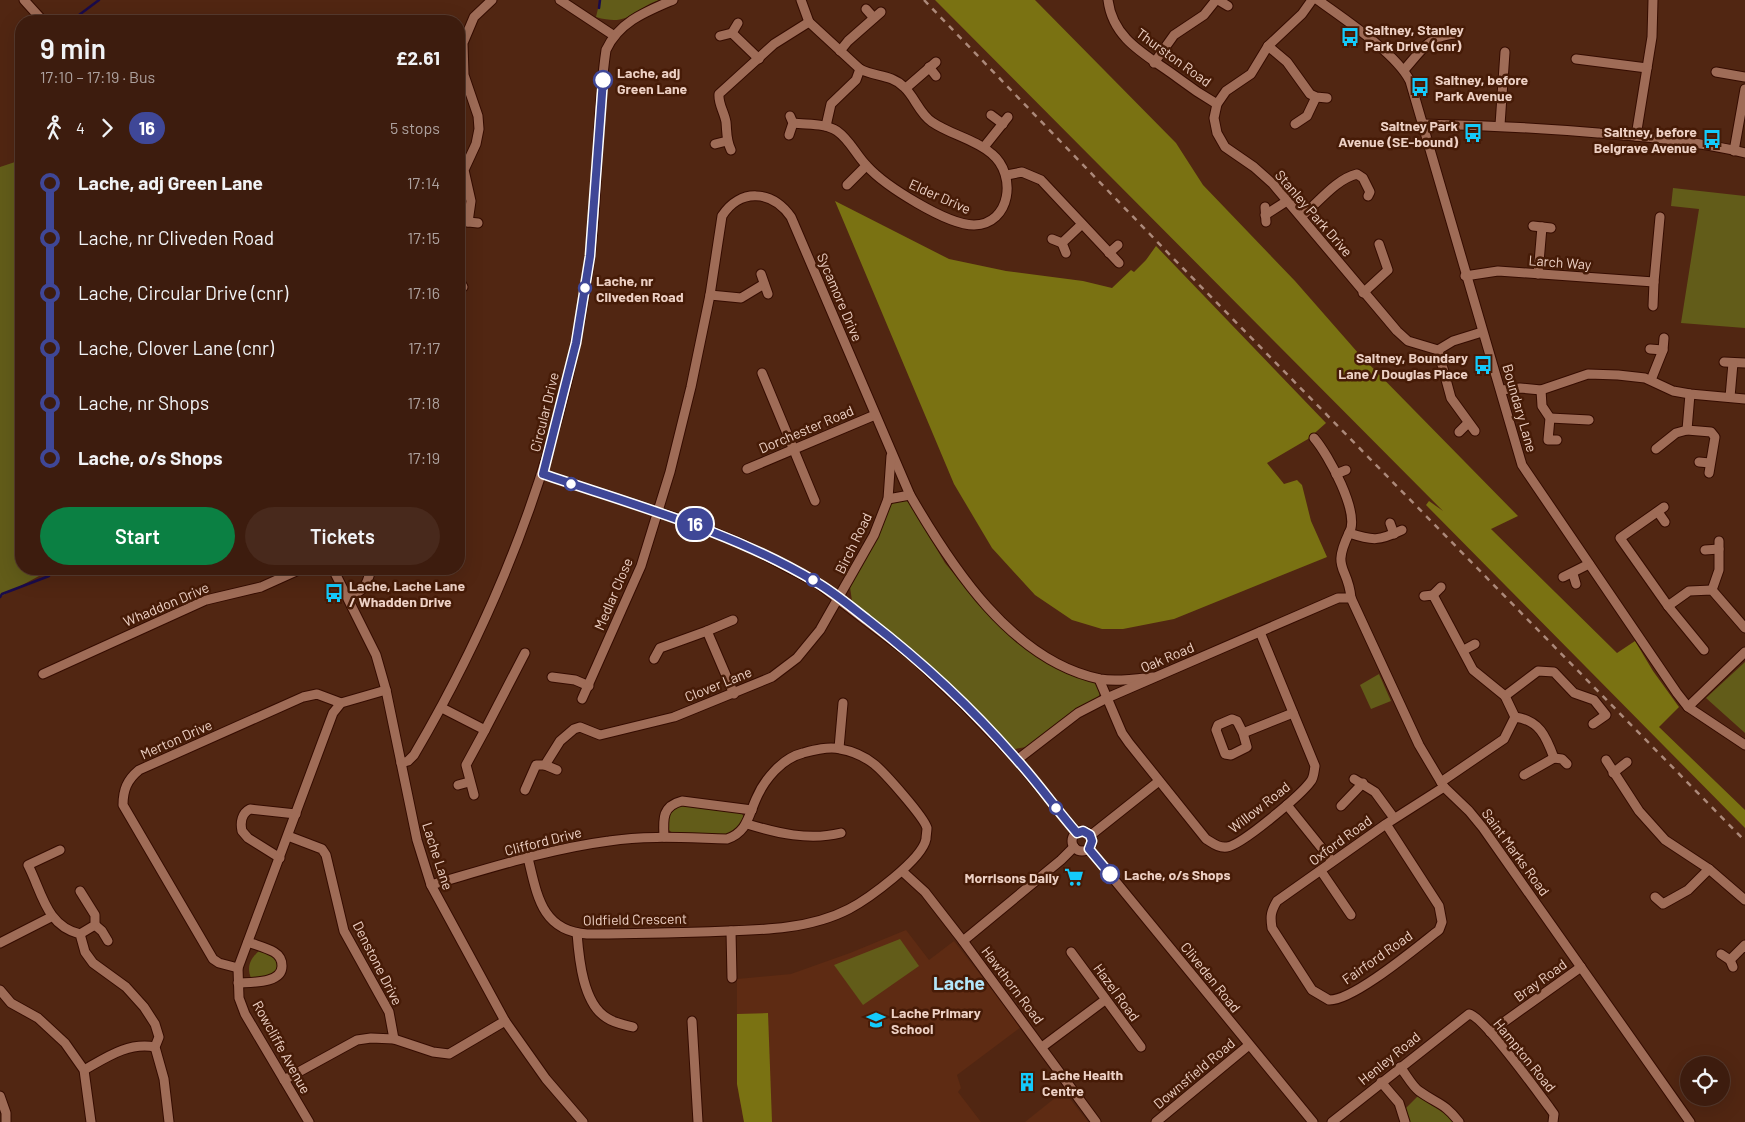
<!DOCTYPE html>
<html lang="en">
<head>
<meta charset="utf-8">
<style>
  :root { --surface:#3d1c0e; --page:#48291c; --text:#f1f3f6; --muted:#ada19e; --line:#563a2e; --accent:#0b8043 }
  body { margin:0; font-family:Barlow,sans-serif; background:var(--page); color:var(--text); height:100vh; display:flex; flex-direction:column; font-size:19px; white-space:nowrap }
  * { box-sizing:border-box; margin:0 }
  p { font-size:16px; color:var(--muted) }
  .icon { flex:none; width:28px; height:28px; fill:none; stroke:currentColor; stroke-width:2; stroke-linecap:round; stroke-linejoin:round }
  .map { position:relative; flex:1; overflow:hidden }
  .details { position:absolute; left:15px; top:15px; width:450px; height:560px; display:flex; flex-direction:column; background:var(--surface); border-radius:20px; box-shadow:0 5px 20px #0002,0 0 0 1px var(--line) }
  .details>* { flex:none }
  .badge { padding:0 10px; border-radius:16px; font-size:18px; line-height:32px }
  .buttons { position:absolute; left:1680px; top:1056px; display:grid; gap:10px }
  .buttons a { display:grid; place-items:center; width:50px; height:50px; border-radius:50%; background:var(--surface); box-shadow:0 5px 20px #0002,0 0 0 1px var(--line); font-size:25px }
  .map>.badge { position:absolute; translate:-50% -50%; box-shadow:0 0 0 2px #fff }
  .legs { display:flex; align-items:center; gap:8px; height:55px; padding:0 25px; font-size:16px }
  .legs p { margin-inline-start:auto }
  .overview { display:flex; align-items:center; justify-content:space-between; height:85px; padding:0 25px }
  h1 { font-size:28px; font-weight:600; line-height:38px }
  .primary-button { display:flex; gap:10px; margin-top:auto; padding:10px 25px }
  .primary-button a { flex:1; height:58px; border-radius:30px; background:var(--accent); color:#fff; font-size:20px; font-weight:600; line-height:58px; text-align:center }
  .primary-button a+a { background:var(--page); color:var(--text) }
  ul { padding:0 25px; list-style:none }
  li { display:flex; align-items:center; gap:18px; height:55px; font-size:19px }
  li i { display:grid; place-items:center; width:8px; height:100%; margin:0 6px; background:currentColor }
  li i::after { content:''; width:12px; height:12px; margin:-6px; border:4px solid; border-radius:50%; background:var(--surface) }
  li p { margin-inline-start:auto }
  li:first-child i { background:linear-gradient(#0000 50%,currentColor 0) }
  li:last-child i { background:linear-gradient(currentColor 50%,#0000 0) }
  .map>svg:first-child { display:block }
  .built { fill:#5e2b13 }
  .green { fill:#625c19 }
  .forest { fill:#7a7212 }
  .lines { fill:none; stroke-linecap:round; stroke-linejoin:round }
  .stream { stroke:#1a0b4b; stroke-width:2.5 }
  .minor-casing { stroke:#350c00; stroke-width:11 }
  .minor { stroke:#9f6c57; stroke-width:9 }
  .rail { stroke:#ac897a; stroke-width:2.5; stroke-dasharray:6 6; stroke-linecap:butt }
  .line-1-casing { stroke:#fff; stroke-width:11 }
  .line-1 { stroke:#3f4797; stroke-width:8 }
  .stop-1-dot { fill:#fff; stroke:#3f4797; stroke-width:2.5 }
  .labels { text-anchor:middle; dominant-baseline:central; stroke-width:5; stroke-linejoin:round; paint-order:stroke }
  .poi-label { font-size:14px; font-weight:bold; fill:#edd0c4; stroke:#461b07; text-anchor:start }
  .street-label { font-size:14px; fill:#edd0c4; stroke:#461b07 }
  .stop-label { font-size:14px; font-weight:bold; fill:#edd0c4; stroke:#461b07; text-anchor:start }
  .district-label { font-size:19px; font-weight:bold; fill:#b2e6fa; stroke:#461b07 }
</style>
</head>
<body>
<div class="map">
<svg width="1745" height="1122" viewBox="0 0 1745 1122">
  <rect width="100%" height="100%" fill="#512612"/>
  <!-- built -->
  <g class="built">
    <polygon points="906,930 929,960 954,941 1021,1027 957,1075 961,1088 958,1092 981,1122 744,1122 737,1084 737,979 791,974 850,953"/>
    <polygon points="1055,1098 1070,1099 1088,1122 1025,1122"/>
  </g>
  <!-- green -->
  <g class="green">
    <path d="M600,0h59c-28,10 -29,27 -63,17z"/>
    <polygon points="21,160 21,569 52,569 0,597 0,167"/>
    <polygon points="1673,188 1745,196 1745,328 1681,323 1699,209 1671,206"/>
    <polygon points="904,498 910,504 945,563 978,603 1008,633 1098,684 1101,691 1098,698 1026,747 1015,749 1011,746 934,670 852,601 850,587 877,537 888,507 896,501"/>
    <polygon points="1745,662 1745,733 1706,698"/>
    <polygon points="1379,674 1391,701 1371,709 1360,685"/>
    <path d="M679,805l61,6 4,6c-6,28 -51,17 -71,16l-6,-4 1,-18z"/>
    <polygon points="900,939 919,966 863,1005 834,965"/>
    <path d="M260,950l11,4 9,8 -3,10 -8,4 -18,2c-5,-12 0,-20 9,-28z"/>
    <polygon points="1418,1096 1435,1103 1454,1122 1409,1122 1406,1108"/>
  </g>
  <!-- forest -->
  <g class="forest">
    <polygon points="935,0 1035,0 1176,143 1203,185 1295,281 1359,354 1518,516 1491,529 1617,653 1635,641 1653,671 1679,707 1659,727 1745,810 1745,828 1426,505 1429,501 1443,511"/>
    <polygon points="835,201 949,259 1006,271 1083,281 1112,288 1131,270 1134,272 1146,260 1156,246 1326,423 1308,439 1267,463 1284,484 1297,480 1302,485 1311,521 1327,557 1174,619 1123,629 1102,629 1072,620 1035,595 992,548 954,484"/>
    <polygon points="768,1013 772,1122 744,1122 737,1084 737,1014"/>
  </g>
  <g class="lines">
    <!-- stream -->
    <g class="stream">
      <polyline points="599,8 600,0"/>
      <polyline points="71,21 99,0"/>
      <polyline points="0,597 2,594 49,576"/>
    </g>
    <!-- minor casing -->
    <g class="minor-casing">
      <g id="minor">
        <polyline points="24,0 43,21"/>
        <polyline points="560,0 613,35"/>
        <path d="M1108,0c5,41 41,56 70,78 13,10 25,18 39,26"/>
        <polyline points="1218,0 1228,6"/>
        <polyline points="1312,0 1302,14 1268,46 1251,74 1226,91 1217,104 1214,118 1217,133 1225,147 1254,167 1273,184 1397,331 1408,341 1438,350 1453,341 1482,332"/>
        <path d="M1318,0c26,19 78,53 92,81l112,384 155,228 11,14 57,38"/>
        <polyline points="866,9 874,18"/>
        <polyline points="732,33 738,23"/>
        <polyline points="720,36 732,33 759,59"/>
        <polyline points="1268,46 1287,62 1310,94 1316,97 1327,98"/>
        <polyline points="840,51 848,41 881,12"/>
        <polyline points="1576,59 1647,68"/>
        <polyline points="1154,63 1174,35 1204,15 1216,0"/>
        <polyline points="929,67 936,76"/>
        <path d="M1404,70c18,-20 24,-34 52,-36"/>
        <polyline points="1716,72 1745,77"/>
        <polyline points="906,88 936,62"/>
        <polyline points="991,115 1003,124"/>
        <path d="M793,123c15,2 32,0 44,8 13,9 19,24 30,35 18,20 80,59 107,59 37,-1 43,-50 18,-71 -17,-15 -41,-19 -60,-32 -13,-9 -17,-25 -28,-35 -13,-13 -29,-10 -44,-18l-51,-47 -8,-22"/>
        <polyline points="1295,124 1307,116 1316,97"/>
        <path d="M1422,124c59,1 117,4 176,9 49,4 99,8 147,20"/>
        <polyline points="1500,125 1505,52"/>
        <polyline points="826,126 831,104 856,80 860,69"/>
        <polyline points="789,135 793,123 790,116"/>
        <polyline points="1636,136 1652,37 1653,0"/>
        <polyline points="715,144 727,141"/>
        <polyline points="984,147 1008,117"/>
        <path d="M731,150c-5,-10 -4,-18 -5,-28 -2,-11 -8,-18 -7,-28l55,-50 35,-22"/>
        <polyline points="1734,151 1745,89"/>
        <polyline points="1007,175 1022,172 1041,180 1119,263"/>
        <polyline points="847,185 866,166"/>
        <polyline points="1265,207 1266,222"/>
        <polyline points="1265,215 1287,201"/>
        <path d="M1302,216c16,-13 34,-37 55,-42l6,4 7,14 -2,4"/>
        <polyline points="459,221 478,223"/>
        <polyline points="468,222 471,201 464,170 476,144 479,129 478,116 464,75 463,43 474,17 492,0"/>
        <polyline points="1533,226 1551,228"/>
        <polyline points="1052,239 1062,243"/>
        <polyline points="1066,253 1062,243 1082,224"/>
        <polyline points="1109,253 1118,245"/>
        <polyline points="761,274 768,294"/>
        <polyline points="1538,274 1542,227"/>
        <polyline points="1465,276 1498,271 1654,282 1660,217"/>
        <polyline points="459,280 463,287"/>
        <polyline points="1363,293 1388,270 1379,244"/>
        <polyline points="710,295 741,298 764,284"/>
        <polyline points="1653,306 1654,282"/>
        <polyline points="1650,349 1663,350"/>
        <polyline points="1438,350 1451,398 1475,431"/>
        <polyline points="1724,362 1745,363"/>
        <polyline points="762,373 815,501"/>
        <polyline points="1651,380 1663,350 1664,338"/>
        <polyline points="1502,390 1520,388 1541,390 1588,374 1618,375 1645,378 1673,391 1690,394 1745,399"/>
        <polyline points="1541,390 1542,406 1550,418 1548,440 1557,440"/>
        <polyline points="1690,394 1687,430 1711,432 1715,437 1709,473"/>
        <polyline points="1730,397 1733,363"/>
        <polyline points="1550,418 1589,420"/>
        <polyline points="1459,432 1468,423"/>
        <path d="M1314,438c14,16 47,76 35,95"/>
        <polyline points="1656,449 1676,433 1687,430"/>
        <polyline points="1699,462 1710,463"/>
        <polyline points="747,469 875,415"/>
        <polyline points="543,474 692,523 745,545 817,583 912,656 963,704 1017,760 1077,833"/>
        <polyline points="1336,474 1346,470"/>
        <polyline points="888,499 910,495"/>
        <polyline points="1664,507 1620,538 1668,606 1704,650"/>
        <polyline points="1658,512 1665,522"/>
        <polyline points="1390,523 1394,534"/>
        <polyline points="1705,550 1719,549"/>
        <polyline points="333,569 376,655 386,690 417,840 431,885 505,1021 546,1079 583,1122"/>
        <polyline points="1573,574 1576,584"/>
        <polyline points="1563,577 1589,564"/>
        <polyline points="1712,590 1719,570 1719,541"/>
        <polyline points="1433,595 1441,587"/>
        <polyline points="1424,596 1433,595 1473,670 1505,696 1515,717 1504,739 1441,782"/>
        <path d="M348,598c17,-9 18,-10 23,-29"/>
        <path d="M1351,598c-3,-33 -20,-27 -2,-65 24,8 30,8 53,-3"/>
        <polyline points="1668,606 1689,591 1712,590 1745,628"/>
        <polyline points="707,631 733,620"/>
        <polyline points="1464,650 1475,644"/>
        <polyline points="654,659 660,648 707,631 734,694"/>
        <polyline points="43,674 206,600 261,587 301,569"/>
        <polyline points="552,677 575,680 589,686"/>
        <path d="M1099,679l23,54 7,10 77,96c7,4 12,9 21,8 15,-2 75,-53 84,-66 3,-4 3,-10 4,-15l-55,-134"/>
        <polyline points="1505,696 1538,671 1554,672 1574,693 1594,700 1606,715 1593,724"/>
        <path d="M582,699l59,-133 29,-94 21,-85 19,-92 12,-79c18,-28 50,-26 69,1l119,278c41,71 102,166 190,184 17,3 36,0 53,-2"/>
        <polyline points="1688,707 1745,652"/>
        <polyline points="442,708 485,730 525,653"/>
        <path d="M1515,717c24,3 31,19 39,41l-30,17"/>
        <polyline points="1243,733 1237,721 1232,719 1218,725 1216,730 1225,754 1231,755 1247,747 1243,733 1293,713"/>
        <polyline points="839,748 843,703"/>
        <polyline points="1554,758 1562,759 1567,764"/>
        <polyline points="1017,760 1078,713 1107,698 1338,598 1351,598 1419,745 1444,787 1469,811 1483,828 1690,1122"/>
        <polyline points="1606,760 1639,811 1665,840 1709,869 1745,900"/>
        <path d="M401,763l7,-2 6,-6c91,-155 153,-320 176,-498 9,-69 6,-139 16,-207 13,-28 39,-38 67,-50"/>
        <polyline points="545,765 557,770"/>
        <polyline points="1613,773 1627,762"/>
        <polyline points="1354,779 1375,792 1394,818"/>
        <polyline points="458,785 469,782"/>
        <polyline points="525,790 536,765 545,765 560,741 574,729 580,727 600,735 674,717 772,677 797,658 820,630 874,535 888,499 891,456"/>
        <polyline points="474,795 466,765 485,730"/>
        <polyline points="1287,805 1332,861"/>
        <polyline points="1341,806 1363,783"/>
        <path d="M747,824c30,9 62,17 94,9"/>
        <path d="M1386,824l53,82 3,16 -3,8c-22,17 -86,71 -110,70l-17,-10 -40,-62c-2,-12 -1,-17 5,-27l109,-77 58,-37"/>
        <circle cx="1082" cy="841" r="10"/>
        <polyline points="1091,835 1159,781"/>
        <polyline points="288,836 322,849 326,855 344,931 389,1012 394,1039"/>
        <path d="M664,837c-1,-18 -2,-31 18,-36l70,9"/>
        <polyline points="1089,849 1313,1122"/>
        <path d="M60,850l-32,15c14,27 18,61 52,69l5,18 8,11 33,24 18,20 11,17 4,13 -4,10 9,32 5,43"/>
        <path d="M280,858l-32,-20 -6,-7c-2,-9 0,-18 8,-22l46,5"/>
        <polyline points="902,871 925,892 963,941 1096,1122"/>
        <polyline points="1321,871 1351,915"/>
        <path d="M431,885c59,-17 117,-36 178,-44 39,-6 78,-3 118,-2 20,-7 21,-22 29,-40 8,-19 26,-41 47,-46 11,-3 26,-7 37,-4 12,2 25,8 34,15 10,8 50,53 53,64 0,3 -1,8 -1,11 -4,21 -58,60 -77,70 -44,23 -101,21 -148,23 -38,1 -76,2 -114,2 -46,-3 -50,-40 -59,-76"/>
        <polyline points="80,891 95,915 95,925 80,934"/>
        <polyline points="1655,897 1663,904 1688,890 1709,869"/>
        <polyline points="95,925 102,931 108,941"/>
        <polyline points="731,931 732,978"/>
        <path d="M577,933c2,26 6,71 30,85 7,5 18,7 26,9"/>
        <polyline points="963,941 1061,860 1074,847"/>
        <polyline points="0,943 51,917"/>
        <polyline points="1071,952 1141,1047"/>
        <polyline points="1721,954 1730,960 1733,967"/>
        <polyline points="1730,960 1745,945"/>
        <path d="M238,968l-19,-5 -6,-4 -90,-154c0,-15 4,-25 16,-35l164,-73 14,-3 24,9"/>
        <path d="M238,983c13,-1 44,1 44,-17 0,-6 -3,-11 -8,-14 -7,-4 -18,-7 -26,-10"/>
        <polyline points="0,990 11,1003 38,1018 65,1043 84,1070 91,1122"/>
        <polyline points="692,1021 698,1122"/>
        <polyline points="1490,1032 1581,967"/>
        <polyline points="1042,1047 1105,1000"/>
        <path d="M1400,1067c6,7 12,19 19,24 18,13 26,12 40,31"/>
        <path d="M84,1070c23,-13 44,-28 71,-23"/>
        <polyline points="284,1080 357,1040 371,1038 394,1039 433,1052 449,1054 505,1021"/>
        <polyline points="1381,1082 1399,1103 1405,1122"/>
        <polyline points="0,1096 6,1113 6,1122"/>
        <polyline points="309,1122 245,1014 239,998 238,968 333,713 341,703 386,690"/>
        <polyline points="1156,1122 1249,1045"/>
        <path d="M1332,1122l137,-108c14,2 68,77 80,93l5,7 -1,8"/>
      </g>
    </g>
    <!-- minor -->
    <use href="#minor" class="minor"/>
    <!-- rail -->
    <polyline class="rail" points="924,0 1170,255 1745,841"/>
  </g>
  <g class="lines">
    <!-- line-1 casing -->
    <g class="line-1-casing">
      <path id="line-1" d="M603,80l-13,176 -14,87 -33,131c93,32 188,57 273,108 19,11 35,25 52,38 53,41 105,89 149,140 21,23 39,49 60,73l6,-2 7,4 2,6 -3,8 21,25"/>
    </g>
    <!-- line-1 -->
    <use href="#line-1" class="line-1"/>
  </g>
  <!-- icons -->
  <defs>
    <g id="bus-bare" transform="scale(1.5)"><path d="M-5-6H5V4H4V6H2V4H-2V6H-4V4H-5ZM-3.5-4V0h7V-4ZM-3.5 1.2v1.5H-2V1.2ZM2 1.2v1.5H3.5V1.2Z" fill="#14cafb" stroke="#461b07" stroke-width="2.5" paint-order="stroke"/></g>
    <g id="supermarket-bare" transform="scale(1.5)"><path d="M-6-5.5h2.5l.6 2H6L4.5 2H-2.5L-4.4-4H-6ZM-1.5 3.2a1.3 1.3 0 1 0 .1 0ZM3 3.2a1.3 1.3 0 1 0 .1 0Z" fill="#14cafb" stroke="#461b07" stroke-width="2.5" paint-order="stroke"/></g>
    <g id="school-bare" transform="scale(1.5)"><path d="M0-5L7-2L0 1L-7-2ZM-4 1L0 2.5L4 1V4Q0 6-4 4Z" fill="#14cafb" stroke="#461b07" stroke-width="2.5" paint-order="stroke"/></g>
    <g id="building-bare" transform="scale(1.5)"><path d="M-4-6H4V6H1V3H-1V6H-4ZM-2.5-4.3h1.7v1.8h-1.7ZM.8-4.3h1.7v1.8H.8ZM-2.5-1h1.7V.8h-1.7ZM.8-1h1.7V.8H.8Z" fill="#14cafb" stroke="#461b07" stroke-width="2.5" paint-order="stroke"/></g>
  </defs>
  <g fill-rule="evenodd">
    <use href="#bus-bare" x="1350" y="37"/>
    <use href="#bus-bare" x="1420" y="87"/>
    <use href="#bus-bare" x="1473" y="133"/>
    <use href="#bus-bare" x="1712" y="139"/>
    <use href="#bus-bare" x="1483" y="365"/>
    <use href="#bus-bare" x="334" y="593"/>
    <use href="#supermarket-bare" x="1074" y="877"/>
    <use href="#school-bare" x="876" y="1020"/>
    <use href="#building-bare" x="1027" y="1082"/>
  </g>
  <!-- markers -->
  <g class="stop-1-dot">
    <circle cx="603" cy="80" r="9"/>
    <circle cx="585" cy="288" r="6"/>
    <circle cx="571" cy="484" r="6"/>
    <circle cx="813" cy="580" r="6"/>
    <circle cx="1056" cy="808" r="6"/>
    <circle cx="1110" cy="874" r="9"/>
  </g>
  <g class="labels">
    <!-- poi labels -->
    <g class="poi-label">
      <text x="1365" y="29">Saltney, Stanley<tspan x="1365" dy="16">Park Drive (cnr)</tspan></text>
      <text x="1435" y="79">Saltney, before<tspan x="1435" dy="16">Park Avenue</tspan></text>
      <text x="1458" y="125" text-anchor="end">Saltney Park<tspan x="1458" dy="16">Avenue (SE-bound)</tspan></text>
      <text x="1697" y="131" text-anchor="end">Saltney, before<tspan x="1697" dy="16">Belgrave Avenue</tspan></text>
      <text x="1468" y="357" text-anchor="end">Saltney, Boundary<tspan x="1468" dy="16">Lane / Douglas Place</tspan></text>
      <text x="349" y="585">Lache, Lache Lane<tspan x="349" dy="16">/ Whadden Drive</tspan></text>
      <text x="1059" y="877" text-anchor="end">Morrisons Daily</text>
      <text x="891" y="1012">Lache Primary<tspan x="891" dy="16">School</tspan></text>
      <text x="1042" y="1074">Lache Health<tspan x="1042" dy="16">Centre</tspan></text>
    </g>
    <!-- street labels -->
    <g class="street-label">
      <text transform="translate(1174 57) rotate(36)">Thurston Road</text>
      <text transform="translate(940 196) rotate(24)">Elder Drive</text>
      <text transform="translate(1314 213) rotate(49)">Stanley Park Drive</text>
      <text transform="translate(1560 262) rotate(4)">Larch Way</text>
      <text transform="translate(840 297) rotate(67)">Sycamore Drive</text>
      <text transform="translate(1520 408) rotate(74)">Boundary Lane</text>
      <text transform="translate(544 412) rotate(-76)">Circular Drive</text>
      <text transform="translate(806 429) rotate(-23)">Dorchester Road</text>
      <text transform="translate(853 543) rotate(-64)">Birch Road</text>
      <text transform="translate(613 594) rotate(-67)">Medlar Close</text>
      <text transform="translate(166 604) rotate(-23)">Whaddon Drive</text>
      <text transform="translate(1167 657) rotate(-23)">Oak Road</text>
      <text transform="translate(718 684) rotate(-22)">Clover Lane</text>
      <text transform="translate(176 739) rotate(-24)">Merton Drive</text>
      <text transform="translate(1259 807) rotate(-38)">Willow Road</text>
      <text transform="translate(1340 840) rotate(-36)">Oxford Road</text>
      <text transform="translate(543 841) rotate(-14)">Clifford Drive</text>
      <text transform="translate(1516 852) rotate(54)">Saint Marks Road</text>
      <text transform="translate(438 856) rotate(72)">Lache Lane</text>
      <text transform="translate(635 919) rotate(-1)">Oldfield Crescent</text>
      <text transform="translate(1377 957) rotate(-35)">Fairford Road</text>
      <text transform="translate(378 963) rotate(63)">Denstone Drive</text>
      <text transform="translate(1211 977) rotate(51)">Cliveden Road</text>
      <text transform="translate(1540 980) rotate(-36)">Bray Road</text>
      <text transform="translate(1013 985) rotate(53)">Hawthorn Road</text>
      <text transform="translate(1117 992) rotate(54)">Hazel Road</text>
      <text transform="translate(282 1047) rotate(61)">Rowcliffe Avenue</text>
      <text transform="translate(1525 1055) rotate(51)">Hampton Road</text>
      <text transform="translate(1389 1058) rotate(-39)">Henley Road</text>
      <text transform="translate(1194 1073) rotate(-40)">Downsfield Road</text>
    </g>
    <!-- stop labels -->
    <g class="stop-label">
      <text x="617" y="72">Lache, adj<tspan x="617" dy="16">Green Lane</tspan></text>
      <text x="596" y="280">Lache, nr<tspan x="596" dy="16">Cliveden Road</tspan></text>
      <text x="1124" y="874">Lache, o/s Shops</text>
    </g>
    <!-- district labels -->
    <g class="district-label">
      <text x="959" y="982">Lache</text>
    </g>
  </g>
</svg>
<div class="buttons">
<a><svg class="icon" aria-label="locate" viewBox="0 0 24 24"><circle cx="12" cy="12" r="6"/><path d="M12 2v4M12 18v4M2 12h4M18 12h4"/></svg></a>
</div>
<b class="badge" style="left:695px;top:524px;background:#3f4797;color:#fff">16</b>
<section class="details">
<div class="overview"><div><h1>9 min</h1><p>17:10 – 17:19 · Bus</p></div><b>£2.61</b></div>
<div class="legs"><svg class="icon" aria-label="walk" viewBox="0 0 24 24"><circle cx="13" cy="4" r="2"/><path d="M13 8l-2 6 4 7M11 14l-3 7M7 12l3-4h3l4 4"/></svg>4<svg class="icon" aria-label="forward" viewBox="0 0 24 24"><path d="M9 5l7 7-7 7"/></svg><b class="badge" style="background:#3f4797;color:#fff">16</b><p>5 stops</p></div>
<ul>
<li><i style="color:#3f4797"></i><b>Lache, adj Green Lane</b><p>17:14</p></li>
<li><i style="color:#3f4797"></i><span>Lache, nr Cliveden Road</span><p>17:15</p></li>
<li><i style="color:#3f4797"></i><span>Lache, Circular Drive (cnr)</span><p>17:16</p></li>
<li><i style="color:#3f4797"></i><span>Lache, Clover Lane (cnr)</span><p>17:17</p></li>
<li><i style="color:#3f4797"></i><span>Lache, nr Shops</span><p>17:18</p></li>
<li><i style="color:#3f4797"></i><b>Lache, o/s Shops</b><p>17:19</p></li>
</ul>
<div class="primary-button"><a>Start</a><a>Tickets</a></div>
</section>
</div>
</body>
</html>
